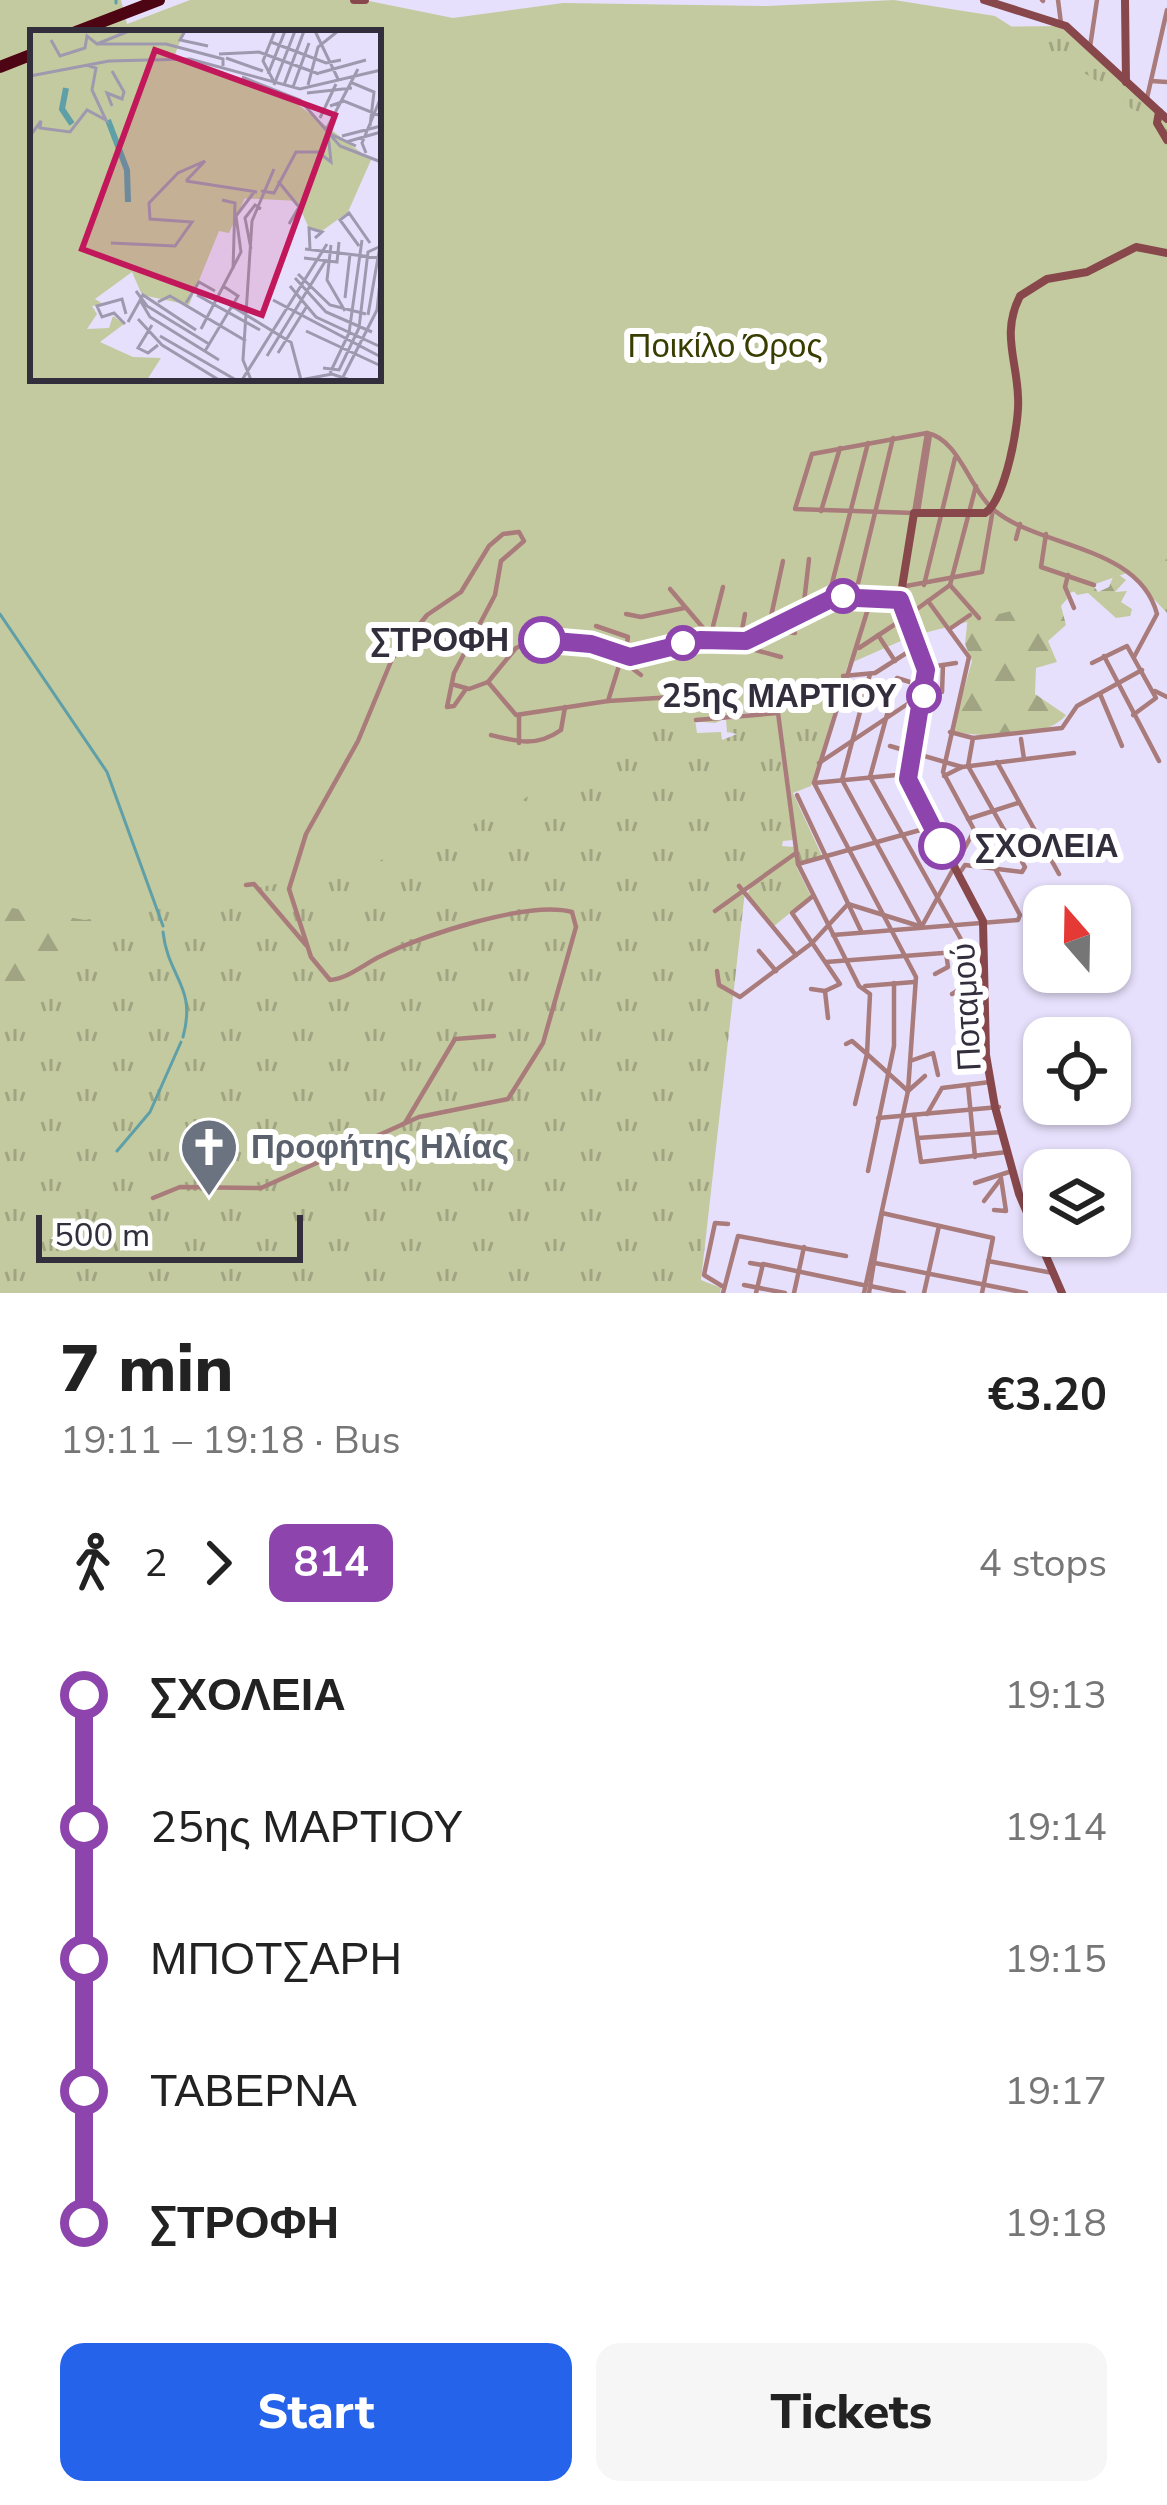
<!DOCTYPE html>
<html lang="en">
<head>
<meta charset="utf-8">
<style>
  :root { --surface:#fff; --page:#f6f6f6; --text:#222; --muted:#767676; --accent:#2563eb }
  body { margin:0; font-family:"Nunito Sans",sans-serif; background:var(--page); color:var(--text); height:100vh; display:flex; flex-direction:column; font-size:45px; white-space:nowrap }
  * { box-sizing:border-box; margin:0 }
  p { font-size:39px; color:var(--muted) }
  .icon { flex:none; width:66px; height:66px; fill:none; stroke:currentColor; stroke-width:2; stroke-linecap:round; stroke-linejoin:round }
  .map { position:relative; height:1293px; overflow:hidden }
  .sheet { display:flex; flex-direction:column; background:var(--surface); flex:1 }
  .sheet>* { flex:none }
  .badge { padding:0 24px; border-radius:18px; font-size:42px; line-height:78px }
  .needle { width:78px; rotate:340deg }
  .fabs { position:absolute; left:1023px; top:885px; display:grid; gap:24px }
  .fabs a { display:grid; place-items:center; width:108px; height:108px; border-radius:24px; background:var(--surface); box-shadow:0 3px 9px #0004; font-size:60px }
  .scale { position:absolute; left:36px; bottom:30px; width:267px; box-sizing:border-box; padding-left:12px; border:6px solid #322e3c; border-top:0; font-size:33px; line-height:42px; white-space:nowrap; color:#322e3c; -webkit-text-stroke:9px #fff; paint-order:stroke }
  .map>.badge { position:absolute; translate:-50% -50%; box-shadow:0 0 0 6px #fff }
  .legs { display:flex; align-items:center; gap:18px; height:132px; padding:0 60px; font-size:39px }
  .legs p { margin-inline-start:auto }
  .headline { display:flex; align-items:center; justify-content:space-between; height:204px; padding:0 60px }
  h1 { font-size:66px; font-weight:800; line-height:90px }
  .button { display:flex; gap:24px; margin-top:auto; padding:24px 60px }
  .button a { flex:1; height:138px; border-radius:24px; background:var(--accent); color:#fff; font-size:48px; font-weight:800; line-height:138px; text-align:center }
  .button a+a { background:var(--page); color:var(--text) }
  ul { padding:0 60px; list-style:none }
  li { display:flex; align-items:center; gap:42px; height:132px; font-size:45px }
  li i { display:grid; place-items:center; width:18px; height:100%; margin:0 15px; background:currentColor }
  li i::after { content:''; width:30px; height:30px; margin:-15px; border:9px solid; border-radius:50%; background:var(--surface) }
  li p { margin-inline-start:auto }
  li:first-child i { background:linear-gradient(#0000 50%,currentColor 0) }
  li:last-child i { background:linear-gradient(currentColor 50%,#0000 0) }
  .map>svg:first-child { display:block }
  .grass { fill:url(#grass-tufts) }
  .forest { fill:url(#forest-firs) }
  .park { fill:#c4ca9f; fill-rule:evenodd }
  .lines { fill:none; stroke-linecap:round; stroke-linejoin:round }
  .stream { stroke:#5e9fa8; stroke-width:3 }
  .street { stroke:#a97b7b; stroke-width:4.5 }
  .secondary { stroke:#88484b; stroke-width:8 }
  .highway { stroke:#4e0513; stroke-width:12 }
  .line-1-casing { stroke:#fff; stroke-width:27 }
  .line-1 { stroke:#8e44ad; stroke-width:18 }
  .stop-1-dot { fill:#fff; stroke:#8e44ad; stroke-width:6 }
  .labels { text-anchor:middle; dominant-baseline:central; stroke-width:12; stroke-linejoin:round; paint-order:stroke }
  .park-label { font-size:33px; fill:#393d00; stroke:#fff }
  .stop-label { font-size:33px; font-weight:bold; fill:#322e3c; stroke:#fff; text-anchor:end }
  .street-label { font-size:33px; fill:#322e3c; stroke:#fff }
  .worship-label { font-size:33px; font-weight:bold; fill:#5b616d; stroke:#fff; text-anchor:start }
  .inset-river { fill:none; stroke:#5e9fa8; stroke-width:6 }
  .inset-road { fill:none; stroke:#9f99af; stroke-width:3 }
  .view { fill:#c2185b; fill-opacity:0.15; stroke:#c2185b; stroke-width:6 }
  .inset-edge { fill:none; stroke:#322e3c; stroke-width:6 }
</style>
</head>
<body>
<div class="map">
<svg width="1167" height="1293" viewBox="0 0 1167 1293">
  <defs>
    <pattern id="grass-tufts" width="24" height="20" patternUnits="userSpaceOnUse" patternTransform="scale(3)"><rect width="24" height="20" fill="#c4ca9f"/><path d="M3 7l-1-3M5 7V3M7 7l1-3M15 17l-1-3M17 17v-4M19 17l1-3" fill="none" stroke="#a0a483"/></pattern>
    <pattern id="forest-firs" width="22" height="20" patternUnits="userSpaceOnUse" patternTransform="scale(3)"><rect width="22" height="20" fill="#c4ca9f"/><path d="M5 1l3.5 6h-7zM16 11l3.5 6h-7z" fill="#a0a483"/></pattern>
  </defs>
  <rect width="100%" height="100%" fill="#e7e0fc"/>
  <!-- grass -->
  <polygon class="grass" points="1063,26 1167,124 1167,613 1134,578 1068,538 851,655 811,786 793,793 822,856 799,862 779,709 695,719 697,733 721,732 722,740 737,734 727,732 726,720 776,713 793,840 783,841 782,846 794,847 797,868 811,896 774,926 747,894 751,887 745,891 701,1280 721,1288 720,1293 0,1293 0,79 33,378 378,378 378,33"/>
  <!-- forest -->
  <g class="forest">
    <path d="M1015,539l-1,12 15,10 6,-6 -7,-6 8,-6 40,23 9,-12 24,14 -18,14 7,10 11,-5 6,-15 11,8 -11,12 12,-1 -6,11 11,7 -2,7 -14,2 -28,-25 -11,2 -4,-5 7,-10 -16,-15 -28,1 -12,12 6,12 12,-5 9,9 5,-5 -6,-12 9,2 2,-5 6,25 -6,7 5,19 -18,16 9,21 -21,6 -1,26 31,21c-20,25 -84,23 -114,16l20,-70 -7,-17 4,-38 -12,-23 26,1 16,-32 -7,-9 13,4z"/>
    <polygon points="102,881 103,926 0,1033 0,904"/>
  </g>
  <!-- park -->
  <path class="park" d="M0,0h121l6,24 63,-24h174l89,18 110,-15 204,3 127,-6 101,16 108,69 64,53v421l-132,46 -123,31 -197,87 -63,-5 -136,86 -86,41 -85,26 -260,49 -85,-14zM33,33h345v345h-345z"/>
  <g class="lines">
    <!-- stream -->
    <g class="stream">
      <polyline points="116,0 116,3"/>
      <polyline points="0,614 107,772 163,926"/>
      <path d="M163,932c5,46 34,54 20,105"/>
      <polyline points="117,1151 150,1112 181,1042"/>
    </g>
    <!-- street -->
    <g class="street">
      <polyline points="1042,0 1043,1"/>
      <polyline points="1058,0 1061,23"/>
      <polyline points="1090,47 1097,0"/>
      <polyline points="1151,81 1167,82"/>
      <polyline points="1147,98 1167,10"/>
      <polygon points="927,433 914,513 795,509 812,454"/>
      <path d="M927,433c32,6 43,57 67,77 45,38 145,35 163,104l-23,43"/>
      <polyline points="821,511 840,448"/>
      <polyline points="918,512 930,435"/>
      <polyline points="1046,534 1041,567 1094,585"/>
      <polyline points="1016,539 1020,524"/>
      <polyline points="1068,575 1065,587 1074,608"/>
      <polyline points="924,585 955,458"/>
      <polyline points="950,585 979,618"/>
      <polyline points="906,586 982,572 993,509"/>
      <polyline points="857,588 899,591"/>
      <polyline points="670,589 710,636"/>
      <polyline points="855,596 893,438"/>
      <polyline points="828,599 868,443"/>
      <polyline points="803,611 809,559"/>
      <polyline points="626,614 641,617 684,608"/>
      <polyline points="906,617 950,585 976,486"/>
      <polyline points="770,621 783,561"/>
      <polyline points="596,626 628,637 626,650 638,655"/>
      <polyline points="951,628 970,615"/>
      <polyline points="772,630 795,633"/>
      <polyline points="711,634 723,587"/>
      <polyline points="741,635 745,614"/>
      <polyline points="878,635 895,661"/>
      <polyline points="534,640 542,623"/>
      <polyline points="732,643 767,622 776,628"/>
      <polyline points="734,644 781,657"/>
      <polyline points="859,648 903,619"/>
      <polyline points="1104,656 1159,761"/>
      <polyline points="621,660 641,675"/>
      <polyline points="1092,663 1127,646 1156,698 1133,715"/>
      <polyline points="943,665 942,692 897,678 870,777 981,975"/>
      <polyline points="930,667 956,663"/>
      <polyline points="870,674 842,780 922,927"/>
      <polyline points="843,676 875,673 919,645"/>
      <polyline points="488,682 516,715 608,701 622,656"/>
      <polyline points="455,685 469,689 488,682 516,648 534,640 582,642 630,657 690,642 747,641 835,597 899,600"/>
      <polyline points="1155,691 1167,697"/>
      <polyline points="1100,694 1122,746"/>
      <polyline points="608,701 674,697"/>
      <polyline points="696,720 778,713 798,864 859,986 870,994 867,1054 908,1091"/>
      <polyline points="950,732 973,738 1062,728 1077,706 1142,670"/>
      <path d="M491,735c27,7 46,12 70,-5l4,-23"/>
      <polyline points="1021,739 1024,759"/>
      <polyline points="519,743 519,715"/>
      <polyline points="890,746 962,767"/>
      <polyline points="997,762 1059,874"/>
      <polyline points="819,763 924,693"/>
      <polyline points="944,776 962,767 1074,753"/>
      <polyline points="814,783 907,774"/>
      <polyline points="797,795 861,931"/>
      <polyline points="968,819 1018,803"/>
      <polyline points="798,864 931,827"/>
      <polyline points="961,871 965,865 1022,872 1025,867 968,766 973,738"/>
      <polyline points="246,885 254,884 306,945"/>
      <polyline points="739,886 796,955"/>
      <polyline points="715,911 796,853"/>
      <polyline points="922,926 974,831"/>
      <polyline points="833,935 1018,920 1020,915 943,772 969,657 928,601"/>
      <polyline points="759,951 776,971"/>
      <polyline points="826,962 969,951"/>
      <polyline points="717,971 719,985 740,997 812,943 848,904 919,926"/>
      <polyline points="935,974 948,967 946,952"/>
      <polyline points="865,986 914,982"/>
      <polyline points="811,989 825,991 840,984 792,913 813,896"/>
      <polyline points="825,991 828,1018"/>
      <polyline points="952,994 981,977"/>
      <polyline points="846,1044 852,1041 867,1054 855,1104"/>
      <polyline points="913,1060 933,1053 938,1075"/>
      <polyline points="968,1085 975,1157"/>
      <polyline points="908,1091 925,1076"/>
      <polyline points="927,1114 942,1088 990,1082"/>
      <polyline points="914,1115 921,1162 1007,1152"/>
      <polyline points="878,1118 999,1107"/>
      <polyline points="405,1123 455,1039 494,1036"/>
      <polyline points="918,1138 1002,1132"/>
      <polyline points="868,1171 894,1046 894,983"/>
      <polyline points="975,1183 1012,1171"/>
      <path d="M153,1198l27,-11 81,1 158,-71 89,-18 35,-56 33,-116 -4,-15c-44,-12 -150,24 -191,44 -17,8 -32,22 -51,24l-19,-23 -22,-68 17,-55 52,-93 34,-82 35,-44 34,-23 28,-46 14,-12 16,-2 5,9 -23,20 -6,34 -41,78 -7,34 7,-1 12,-17"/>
      <polyline points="984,1201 1000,1180"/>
      <polyline points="994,1210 1006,1211 1001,1178"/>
      <polyline points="882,1213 993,1238 982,1293"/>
      <polyline points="988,1261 1053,1273"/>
      <polyline points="750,1263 762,1265"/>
      <polyline points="875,1263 1026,1293"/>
      <polyline points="744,1285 785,1293"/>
      <polyline points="722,1286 704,1275 715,1223 728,1224"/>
      <polyline points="870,1286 904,1293"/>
      <polyline points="723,1293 738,1236 846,1256"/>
      <polyline points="756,1293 763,1264 863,1285"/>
      <polyline points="794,1293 804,1247"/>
      <polyline points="864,1293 908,1091 916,977 814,783 871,599"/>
      <polyline points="869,1293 882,1213"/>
      <polyline points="924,1293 939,1226"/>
    </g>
    <!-- secondary -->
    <g class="secondary">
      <polyline points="354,0 365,0"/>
      <polyline points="984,0 1066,26 1167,119"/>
      <polyline points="1125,0 1126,82"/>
      <polyline points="1159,112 1157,123 1167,140"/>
      <path d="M1062,1293l-43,-99 -24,-87 -9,-52 -3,-134 -75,-142 -1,-20 20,-72 -4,-32 -24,-49 15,-93h71c20,-12 35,-91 33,-116 -1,-37 -17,-64 2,-101l27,-17 40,-7 49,-25 31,6"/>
    </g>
    <!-- highway -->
    <g class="highway">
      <polyline points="73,33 159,0"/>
      <polyline points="0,67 33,54"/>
    </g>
  </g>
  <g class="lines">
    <!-- line-1 casing -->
    <g class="line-1-casing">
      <polyline id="line-1" points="542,640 591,644 630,657 700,640 746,641 835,597 900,600 926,670 908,779 942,846"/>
    </g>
    <!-- line-1 -->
    <use href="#line-1" class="line-1"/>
  </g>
  <!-- icons -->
  <defs>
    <g id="church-pin" transform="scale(3)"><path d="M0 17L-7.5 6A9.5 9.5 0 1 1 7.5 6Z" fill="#6b7280" stroke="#fff"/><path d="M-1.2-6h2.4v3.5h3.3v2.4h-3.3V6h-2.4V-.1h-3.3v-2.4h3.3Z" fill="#fff"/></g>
  </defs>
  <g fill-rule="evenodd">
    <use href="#church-pin" x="209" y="1147"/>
  </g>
  <!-- markers -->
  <g class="stop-1-dot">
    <circle cx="843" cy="596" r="15"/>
    <circle cx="542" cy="640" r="21"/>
    <circle cx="683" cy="643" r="15"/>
    <circle cx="924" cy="696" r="15"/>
    <circle cx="942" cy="846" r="21"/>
  </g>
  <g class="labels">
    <!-- park labels -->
    <g class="park-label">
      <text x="725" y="346">Ποικίλο Όρος</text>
    </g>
    <!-- stop labels -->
    <g class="stop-label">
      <text x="509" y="640">ΣΤΡΟΦΗ</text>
      <text x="897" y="696">25ης ΜΑΡΤΙΟΥ</text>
      <text x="975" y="846" text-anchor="start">ΣΧΟΛΕΙΑ</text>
    </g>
    <!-- street labels -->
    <g class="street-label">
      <text transform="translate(967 1007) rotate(-93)">Ποταμού</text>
    </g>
    <!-- worship labels -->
    <g class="worship-label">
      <text x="251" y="1147">Προφήτης Ηλίας</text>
    </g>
  </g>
  <!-- overview -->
  <g transform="translate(30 30)">
    <rect width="351" height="351" fill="#e7e0fc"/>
    <path d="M0,48l298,56 43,26 -23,52 -26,19 -13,-3 -12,-26 -48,-13 -20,44 -10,-2 -30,74 -47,-10 -10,-23 -37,27 8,5 -11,2 5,8 -10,15 22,-1 4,-12 11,8 -24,18 33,15 28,1 -14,22h-117z" fill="#c4ca9f"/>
    <path d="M84,157l5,11 -29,14 -31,1 -9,15 -20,2v-40z" fill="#c4ca9f"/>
    <path d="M0,1h154l-11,29 26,2 93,38 79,60 -32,36 -19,6 -105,-5 -42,7 -57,-8 -46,-30 -5,-52 -35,-34z" fill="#c4ca9f"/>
    <path class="inset-river" d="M36,58l-4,21 10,15M78,90l19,50 1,32"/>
    <path class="inset-road" d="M155,1l-5,9 28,6M285,1l23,48M21,10l9,16 25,-8 2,-12 10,8 32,-13M241,12l55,21 15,-3M67,14h69l57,15v7M189,24l40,-2 60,22M196,28l37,13M82,41l12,21 -2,7 -15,-6 5,13M289,43l47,-13M238,44l17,-43M0,46l79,-15 81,-2 110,30 81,-19M212,47l58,23 40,46 41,16M244,52l-11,-21 12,-30M320,52l24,10 -4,34M244,55l21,-54M254,55l20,-54M278,55l10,-38 20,-16M263,57l16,-44M277,63l45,-5M300,76l14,-5 37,15M290,88l16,-34M296,100l32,-61M0,106l11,-15 -1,7 30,4 17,-22 19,10 -14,-30 4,-22 -7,-2M312,106l39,-10M316,112l35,-10M336,123l-4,-10 19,-46M156,151l71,11M248,151l21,26 -10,17M231,161l13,2 22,-41h22l13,10 -3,-29 28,13M192,170l13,3 -2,66M81,213l64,3 17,-24 -42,-3 -1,-16 29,-30 27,-12 -19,20M301,215l-4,35 18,31M329,216l-19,-26 9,-7 21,30M221,219l-6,-31 10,-13 6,4M275,219l76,9M280,219l-1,-21 13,4 -7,6M274,228l33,4 2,-20M268,244l32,31 36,9M265,248l31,34 46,20M260,256l26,31 65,30M106,261l11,15 62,38M167,265l63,35M187,267l75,46M315,268l5,-44M110,270l10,17 69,43M243,270l108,57M128,272l12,-6 76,45M156,273l13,-21 16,9M338,285l12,-69M108,289l24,26 57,35M98,292l15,-27 53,35M95,294l-11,-11 -12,4 -5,-11 25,-7 4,15M122,295l-14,23 10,5 10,-8M171,299l40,-77 -5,-36 19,-25M276,301l73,34M130,306l76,44M261,312l10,38M175,321l33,-55 -15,-10M248,323l29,-47M237,326l59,-96M293,338l16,2 20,-42 9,-76 13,-6M300,343l19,-40 13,-93M313,347l34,-67 4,-37M212,350l85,-136M221,350l-8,-20 9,-139 22,-52M270,350l32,-6 18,6"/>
    <path class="view" d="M125,20l180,65 -73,200 -180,-66z"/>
    <rect width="351" height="351" class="inset-edge"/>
  </g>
</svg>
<div class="fabs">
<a><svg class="needle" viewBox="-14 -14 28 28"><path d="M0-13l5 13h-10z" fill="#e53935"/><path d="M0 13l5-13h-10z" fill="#767676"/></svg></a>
<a><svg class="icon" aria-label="locate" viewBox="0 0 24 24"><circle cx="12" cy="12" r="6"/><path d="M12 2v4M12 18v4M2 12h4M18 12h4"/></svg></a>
<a><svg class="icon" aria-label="layers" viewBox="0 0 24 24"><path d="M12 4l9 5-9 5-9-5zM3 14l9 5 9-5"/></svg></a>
</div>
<div class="scale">500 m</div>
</div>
<section class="sheet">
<div class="headline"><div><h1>7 min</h1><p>19:11 – 19:18 · Bus</p></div><b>€3.20</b></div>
<div class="legs"><svg class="icon" aria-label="walk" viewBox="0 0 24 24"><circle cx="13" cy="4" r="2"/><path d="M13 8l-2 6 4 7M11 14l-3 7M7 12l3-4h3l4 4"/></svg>2<svg class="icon" aria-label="forward" viewBox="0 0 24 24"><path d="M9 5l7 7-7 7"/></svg><b class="badge" style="background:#8e44ad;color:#fff">814</b><p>4 stops</p></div>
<ul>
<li><i style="color:#8e44ad"></i><b>ΣΧΟΛΕΙΑ</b><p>19:13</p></li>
<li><i style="color:#8e44ad"></i><span>25ης ΜΑΡΤΙΟΥ</span><p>19:14</p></li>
<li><i style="color:#8e44ad"></i><span>ΜΠΟΤΣΑΡΗ</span><p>19:15</p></li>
<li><i style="color:#8e44ad"></i><span>ΤΑΒΕΡΝΑ</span><p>19:17</p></li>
<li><i style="color:#8e44ad"></i><b>ΣΤΡΟΦΗ</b><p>19:18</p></li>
</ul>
<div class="button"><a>Start</a><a>Tickets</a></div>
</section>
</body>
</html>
